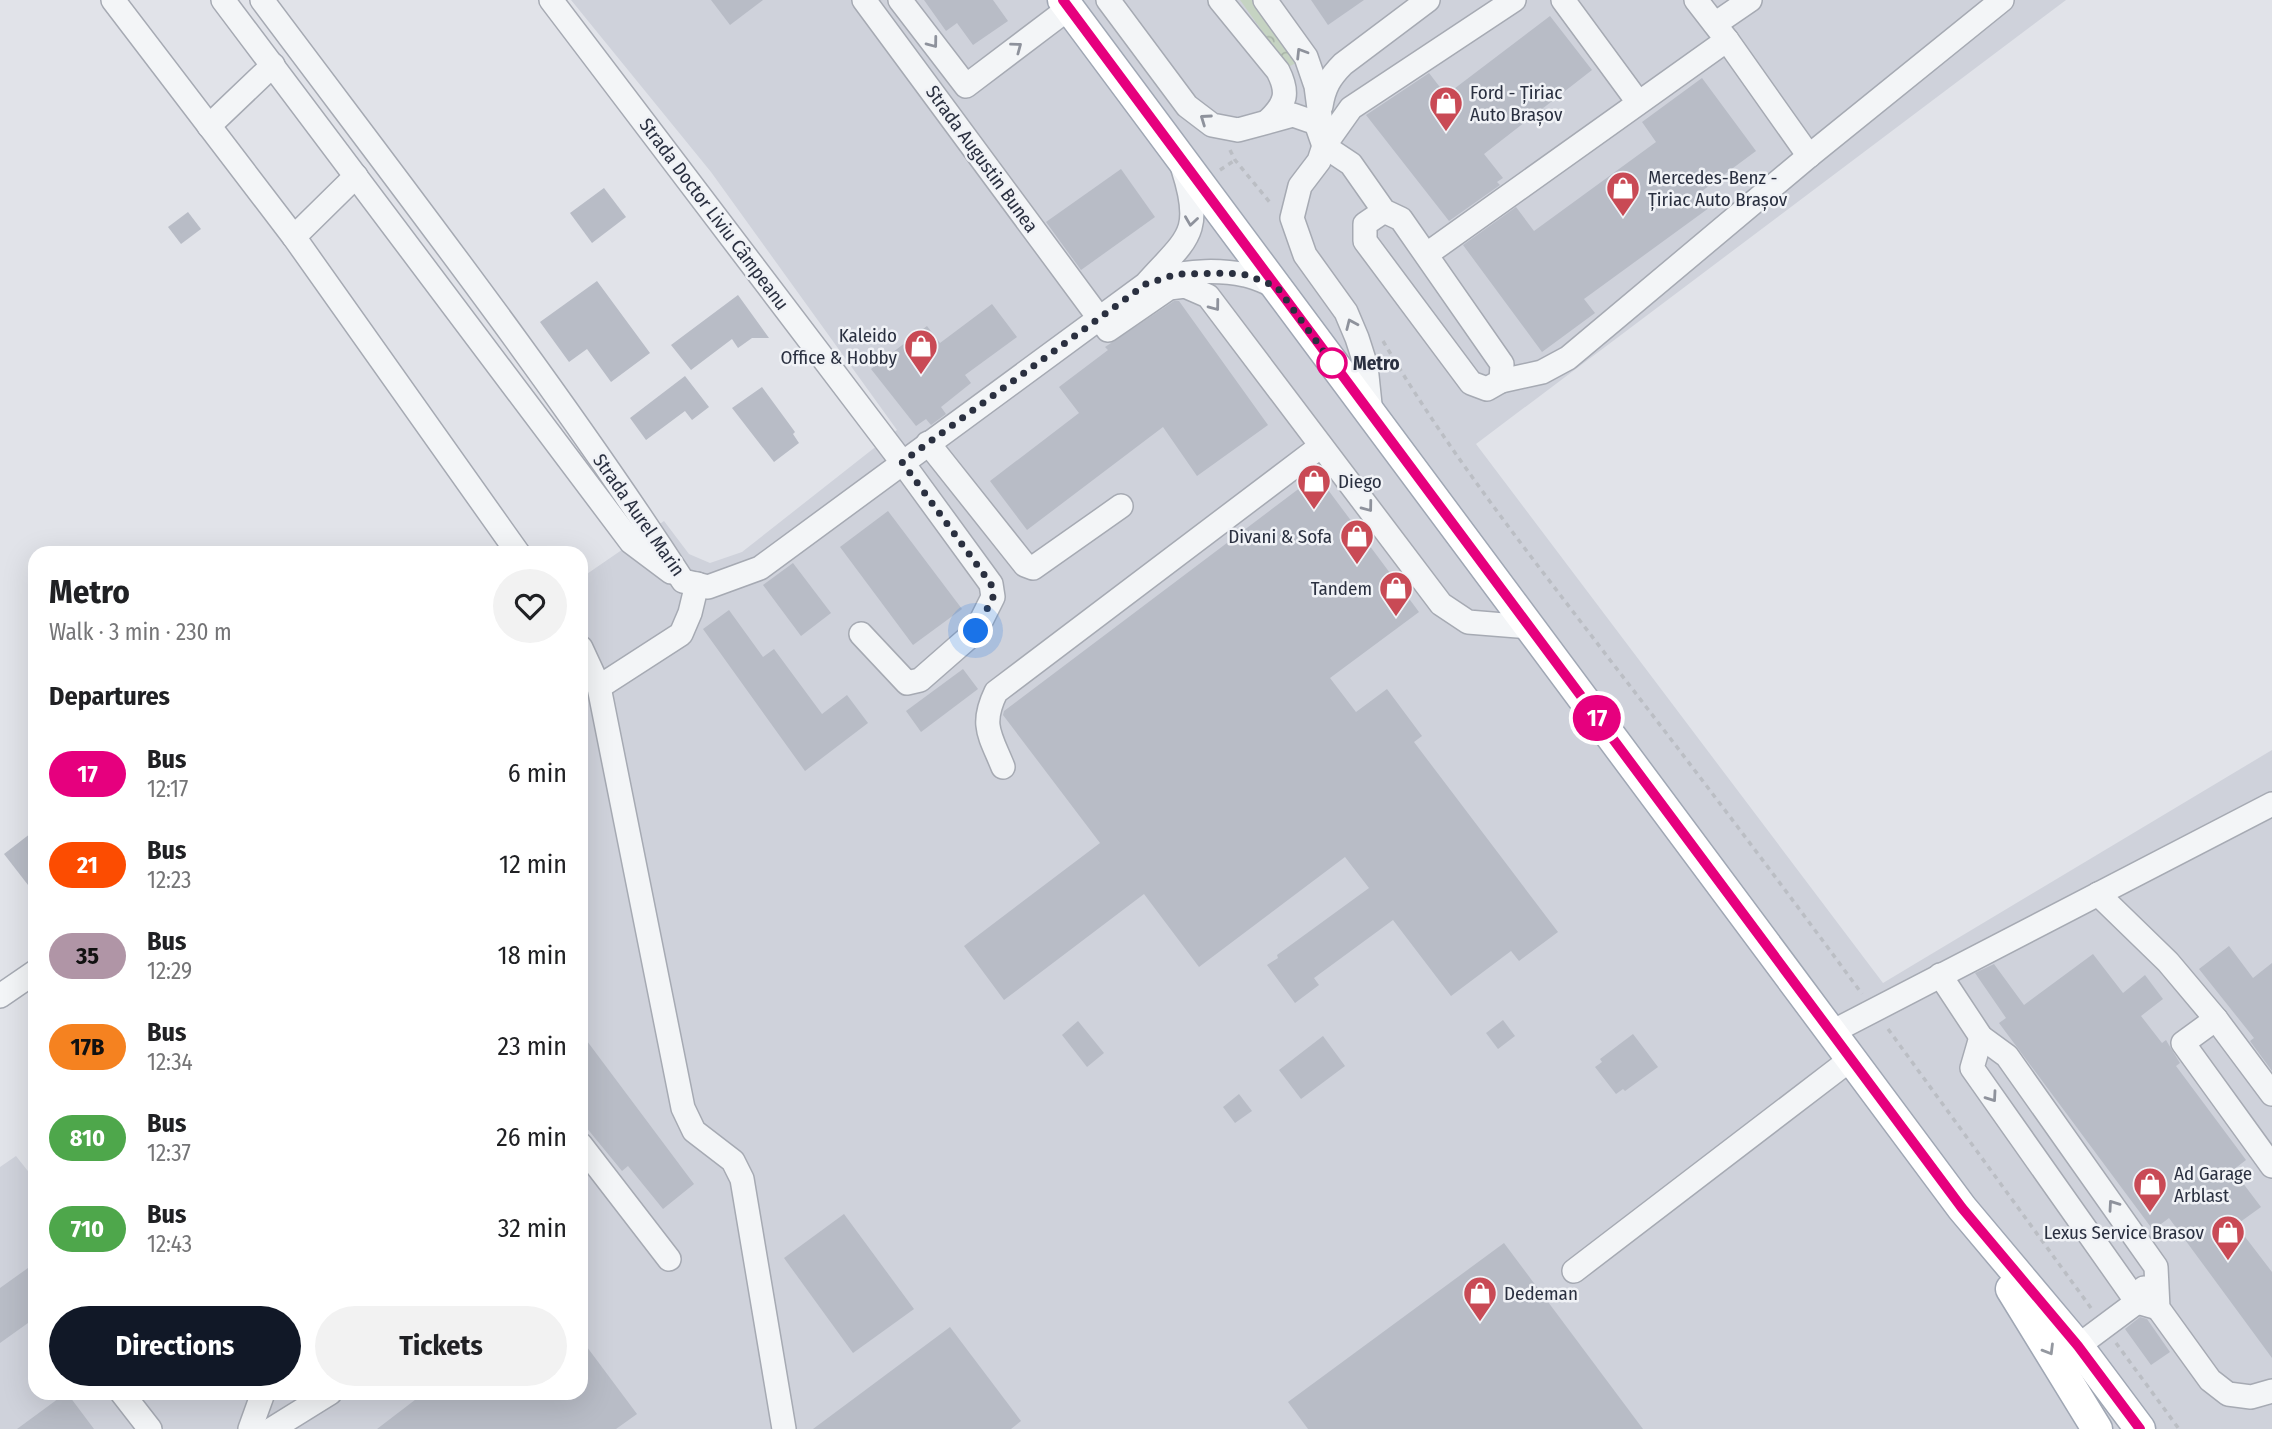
<!DOCTYPE html>
<html lang="en">
<head>
<meta charset="utf-8">
<style>
  :root { --surface:#fff; --page:#f2f2f2; --text:#202124; --muted:#757577; --accent:#111827 }
  body { margin:0; font-family:"Fira Sans Condensed",sans-serif; background:var(--page); color:var(--text); height:100vh; display:flex; flex-direction:column; font-size:26px; white-space:nowrap }
  * { box-sizing:border-box; margin:0 }
  p { font-size:23px; color:var(--muted) }
  .icon { flex:none; width:38px; height:38px; fill:none; stroke:currentColor; stroke-width:2; stroke-linecap:round; stroke-linejoin:round }
  .map { position:relative; flex:1; overflow:hidden }
  .panel { position:absolute; left:28px; top:546px; width:560px; height:854px; display:flex; flex-direction:column; background:var(--surface); border-radius:21px; box-shadow:0 7px 28px #0002 }
  .panel>* { flex:none }
  .badge { padding:0 14px; border-radius:23px; font-size:24px; line-height:46px }
  .you { position:absolute; width:35px; height:35px; margin:-18px; border:5px solid #fff; border-radius:50%; background:#1a73e8; box-shadow:0 0 0 10px #1a73e833 }
  .map>.badge { position:absolute; translate:-50% -50%; box-shadow:0 0 0 4px #fff }
  h2 { padding:0 21px; font-size:26px; line-height:63px }
  .round { display:grid; place-items:center; flex:none; width:74px; height:74px; border-radius:37px; background:var(--page) }
  .headline { display:flex; align-items:center; justify-content:space-between; height:119px; padding:0 21px }
  h1 { font-size:33px; font-weight:700; line-height:52px }
  .button { display:flex; gap:14px; margin-top:auto; padding:14px 21px }
  .button a { flex:1; height:80px; border-radius:42px; background:var(--accent); color:#fff; font-size:28px; font-weight:700; line-height:80px; text-align:center }
  .button a+a { background:var(--page); color:var(--text) }
  ul { padding:0; list-style:none }
  li { display:flex; align-items:center; gap:21px; height:91px; padding:0 21px }
  li div { flex:1 }
  li b { display:block; font-size:26px }
  li em { font-style:normal }
  li .badge { min-width:77px; font-weight:700; text-align:center }
  .map>svg:first-child { display:block }
  .built { fill:#cfd2db }
  .park { fill:url(#park-crowns) }
  .building { fill:#b8bcc6 }
  .lines { fill:none; stroke-linecap:round; stroke-linejoin:round }
  .minor-casing { stroke:#a6aab3; stroke-width:26 }
  .major-casing { stroke:#a0a7b4; stroke-width:33 }
  .path { stroke:#bbbec4; stroke-width:3.5; stroke-dasharray:5 5; stroke-linecap:butt }
  .minor { stroke:#f3f5f7; stroke-width:23 }
  .major { stroke:#fff; stroke-width:30 }
  .oneway { stroke:#8e929c }
  .oneway2 { stroke:#9498a0 }
  .line-casing { stroke:#fff; stroke-width:16 }
  .line { stroke:#e6007e; stroke-width:10 }
  .walk { stroke:#2a3040; stroke-width:7; stroke-dasharray:0 12.6 }
  .stop-dot { fill:#fff; stroke:#e6007e; stroke-width:3.5 }
  .labels { text-anchor:middle; dominant-baseline:central; stroke-width:5; stroke-linejoin:round; paint-order:stroke }
  .poi-label { font-size:19px; fill:#2a3040; stroke:#f0f2f6; text-anchor:start }
  .street-label { font-size:19px; fill:#2a3040; stroke:#f0f2f6 }
  .stop-label { font-size:19px; font-weight:bold; fill:#2a3040; stroke:#f0f2f6; text-anchor:start }
</style>
</head>
<body>
<div class="map">
<svg width="2272" height="1429" viewBox="0 0 2272 1429">
  <defs>
    <pattern id="park-crowns" width="20" height="18" patternUnits="userSpaceOnUse" patternTransform="scale(1.75)"><rect width="20" height="18" fill="#c5d3c2"/><path d="M2 6a3 3 0 1 1 6 0M12 15a3 3 0 1 1 6 0" fill="none" stroke="#a9b5a8"/></pattern>
  </defs>
  <rect width="100%" height="100%" fill="#e1e3e9"/>
  <!-- built -->
  <polygon class="built" points="571,0 2066,0 1476,444 1883,983 2272,750 2272,1429 0,1429 0,1167 16,1156 35,1180 35,1393 581,1393 581,578 664,521 689,554 710,563 742,552 897,430 711,172"/>
  <!-- park -->
  <polygon class="park" points="1240,0 1253,0 1298,62 1288,67"/>
  <!-- building -->
  <g class="building">
    <polygon points="711,0 763,0 730,25"/>
    <polygon points="924,0 993,0 1008,21 973,45 957,23 946,31"/>
    <polygon points="1311,0 1364,0 1328,25"/>
    <polygon points="1550,16 1592,70 1484,154 1503,178 1497,182 1500,185 1449,221 1366,115 1429,73 1446,95"/>
    <polygon points="1702,78 1756,151 1702,191 1713,205 1584,299 1595,313 1542,352 1463,245 1516,207 1534,231 1656,142 1642,122"/>
    <polygon points="1121,169 1155,217 1081,270 1046,222"/>
    <polygon points="604,188 626,217 592,243 570,213"/>
    <polygon points="188,212 201,229 181,244 168,227"/>
    <polygon points="597,281 650,353 611,382 587,349 569,362 540,322"/>
    <polygon points="738,295 769,338 752,338 738,348 732,339 691,370 671,345"/>
    <polygon points="1174,301 1179,301 1268,425 1197,476 1163,427 1027,530 990,481 1079,413 1059,387 1108,350 1105,347"/>
    <polygon points="992,304 1017,337 965,375 971,383 941,407 946,414 931,425 926,419 916,426 871,369 927,326 940,343"/>
    <polygon points="685,376 709,407 692,420 685,411 646,440 630,418"/>
    <polygon points="762,387 795,432 793,434 799,443 774,462 732,408"/>
    <polygon points="1317,475 1419,612 1330,678 1356,712 1387,689 1422,736 1414,742 1558,932 1519,961 1511,951 1451,996 1393,920 1314,978 1319,985 1295,1003 1267,965 1278,958 1277,955 1369,888 1345,857 1199,967 1144,894 1004,1000 964,946 1100,843 1003,715 1004,711"/>
    <polygon points="888,511 962,609 913,645 840,547"/>
    <polygon points="793,563 831,613 801,636 763,585"/>
    <polygon points="729,610 763,657 774,649 822,714 847,695 868,723 805,771 703,629"/>
    <polygon points="963,669 978,689 921,732 906,711"/>
    <polygon points="35,830 35,894 4,854"/>
    <polygon points="2229,946 2253,978 2272,963 2272,1071 2250,1041 2254,1038 2199,969"/>
    <polygon points="2093,954 2123,993 2145,975 2163,999 2141,1016 2162,1043 2166,1040 2169,1045 2180,1063 2176,1066 2246,1160 2233,1170 2261,1207 2236,1225 2272,1272 2272,1358 2169,1218 2153,1230 1999,1023 2006,1018 1975,973 1994,964 2024,1005"/>
    <polygon points="1503,1020 1515,1036 1498,1049 1486,1033"/>
    <polygon points="1078,1021 1104,1053 1087,1067 1062,1035"/>
    <polygon points="581,1033 694,1184 663,1209 628,1166 622,1171 581,1121"/>
    <polygon points="1633,1034 1658,1067 1625,1091 1623,1089 1616,1094 1595,1067 1602,1062 1600,1059"/>
    <polygon points="1323,1036 1345,1066 1301,1099 1279,1070"/>
    <polygon points="1239,1094 1252,1111 1235,1123 1223,1107"/>
    <polygon points="844,1214 914,1309 853,1353 784,1258"/>
    <polygon points="1504,1243 1643,1429 1308,1429 1288,1402"/>
    <polygon points="35,1263 35,1318 0,1343 0,1288"/>
    <polygon points="2140,1317 2147,1319 2170,1352 2151,1365 2125,1329"/>
    <polygon points="950,1327 1021,1421 1011,1429 813,1429"/>
    <polygon points="581,1339 637,1414 616,1429 377,1429 424,1393 581,1393"/>
    <polygon points="67,1393 94,1429 17,1429 66,1393"/>
  </g>
  <g class="lines">
    <!-- minor casing -->
    <g class="minor-casing">
      <g id="minor">
        <polyline points="113,0 294,237 518,553"/>
        <polyline points="223,0 631,542 671,572"/>
        <path d="M262,0c143,191 291,381 421,581l25,6 52,-19 386,-284c41,-46 58,-50 37,-115"/>
        <polyline points="551,0 902,462 991,584 993,597 976,631 920,680 907,683 861,634"/>
        <polyline points="864,0 1108,330 1169,288 1185,286 1208,296 1441,604 1468,622 1529,627"/>
        <polyline points="900,0 966,86 1069,8"/>
        <polyline points="1108,0 1187,106 1212,125 1238,130 1293,115 1316,123 1324,146 1351,164 1384,211 1401,219 1502,364 1501,381 1487,389 1471,383 1365,241 1365,224 1384,211"/>
        <path d="M1220,0l58,71c11,22 8,32 -9,49"/>
        <polyline points="1265,0 1306,57 1316,86 1324,146 1319,161 1300,186 1292,218 1305,255 1346,312 1357,338 1366,366 1371,414"/>
        <polyline points="1563,0 1638,102"/>
        <polyline points="1715,24 1750,0"/>
        <polyline points="1727,40 1809,156"/>
        <path d="M1321,106c3,-19 9,-29 22,-42l85,-64"/>
        <polyline points="209,126 273,65"/>
        <polyline points="1324,146 1351,108 1514,0"/>
        <polyline points="294,237 356,176"/>
        <polyline points="1427,254 1727,40 1696,0"/>
        <path d="M1166,278c22,-8 56,-8 79,-3 11,2 22,8 32,12"/>
        <polyline points="1501,381 1542,372 1568,358 1809,156 2002,0"/>
        <polyline points="928,443 1025,565 1033,568 1121,506"/>
        <polyline points="581,648 599,687 683,1108 694,1131 733,1161 742,1179 784,1429"/>
        <polyline points="599,687 681,634 690,613 697,584"/>
        <path d="M1003,767c-13,-32 -23,-42 -7,-75l325,-246"/>
        <polyline points="2098,894 2168,962 2216,1019 2272,1094"/>
        <polyline points="1940,975 1981,1037 2007,1056 2156,1267 2158,1308 2210,1380 2228,1394 2251,1397 2272,1391"/>
        <polyline points="0,996 35,972"/>
        <polyline points="2216,1019 2183,1043 2272,1166"/>
        <polyline points="1832,1032 2272,804"/>
        <polyline points="1981,1037 1972,1068 2137,1302 2158,1308"/>
        <polyline points="581,1145 669,1259"/>
        <polyline points="1574,1271 1851,1059"/>
        <polyline points="2078,1346 2137,1302 2144,1288"/>
        <polyline points="122,1393 150,1429"/>
        <polyline points="250,1429 263,1393"/>
        <polyline points="272,1429 330,1393"/>
      </g>
    </g>
    <!-- major casing -->
    <g class="major-casing">
      <g id="major">
        <polyline points="1063,0 1962,1208 2078,1346 2140,1429"/>
        <polyline points="2011,1289 2097,1429"/>
      </g>
    </g>
    <!-- path -->
    <g class="path">
      <polyline points="1230,150 1235,160 1272,205"/>
      <polyline points="1220,170 1235,160"/>
      <path d="M1383,341c67,114 147,214 227,319 85,110 170,222 252,334"/>
      <polyline points="1888,1029 2091,1308"/>
      <polyline points="2116,1343 2179,1429"/>
    </g>
    <!-- minor -->
    <use href="#minor" class="minor"/>
    <!-- major -->
    <use href="#major" class="major"/>
  </g>
  <!-- one-way arrows -->
  <defs><path id="oneway-chevron" d="M-2-3.5L2.5 0L-2 3.5" fill="none" stroke-width="1.6" stroke-linecap="round" stroke-linejoin="round" transform="scale(1.75)"/></defs>
  <g class="oneway">
    <use href="#oneway-chevron" transform="translate(933 43) rotate(53)"/>
    <use href="#oneway-chevron" transform="translate(1017 47) rotate(-37)"/>
    <use href="#oneway-chevron" transform="translate(1301 53) rotate(-122)"/>
    <use href="#oneway-chevron" transform="translate(1205 119) rotate(-145)"/>
    <use href="#oneway-chevron" transform="translate(1191 221) rotate(98)"/>
    <use href="#oneway-chevron" transform="translate(1215 306) rotate(53)"/>
    <use href="#oneway-chevron" transform="translate(1351 324) rotate(-114)"/>
    <use href="#oneway-chevron" transform="translate(1368 507) rotate(53)"/>
    <use href="#oneway-chevron" transform="translate(1992 1097) rotate(55)"/>
    <use href="#oneway-chevron" transform="translate(2113 1205) rotate(-125)"/>
  </g>
  <use class="oneway2" href="#oneway-chevron" transform="translate(2049 1350) rotate(59)"/>
  <g class="lines">
    <!-- line casing -->
    <g class="line-casing">
      <polyline id="line" points="1063,0 1962,1208 2078,1346 2140,1429"/>
    </g>
    <!-- line -->
    <use href="#line" class="line"/>
    <!-- walk -->
    <polyline class="walk" points="976,631 993,597 991,584 902,462 1146,284 1177,274 1228,273 1247,275 1277,287 1332,363"/>
  </g>
  <!-- icons -->
  <defs>
    <g id="shop-pin" transform="scale(1.75)"><path d="M0 17L-7.5 6A9.5 9.5 0 1 1 7.5 6Z" fill="#c94a55" stroke="#f0f2f6"/><path d="M-5-2.5h2.3a2.7 3.5 0 0 1 5.4 0H5L5.5 6h-11ZM-1.5-2.5h3a1.5 2.3 0 0 0-3 0Z" fill="#fff"/></g>
  </defs>
  <g fill-rule="evenodd">
    <use href="#shop-pin" x="1446" y="103"/>
    <use href="#shop-pin" x="1623" y="188"/>
    <use href="#shop-pin" x="921" y="346"/>
    <use href="#shop-pin" x="1314" y="481"/>
    <use href="#shop-pin" x="1357" y="536"/>
    <use href="#shop-pin" x="1396" y="588"/>
    <use href="#shop-pin" x="2150" y="1184"/>
    <use href="#shop-pin" x="2228" y="1232"/>
    <use href="#shop-pin" x="1480" y="1293"/>
  </g>
  <!-- markers -->
  <circle class="stop-dot" cx="1332" cy="363" r="14"/>
  <g class="labels">
    <!-- poi labels -->
    <g class="poi-label">
      <text x="1470" y="92">Ford - Țiriac<tspan x="1470" dy="22">Auto Brașov</tspan></text>
      <text x="1648" y="177">Mercedes-Benz -<tspan x="1648" dy="22">Țiriac Auto Brașov</tspan></text>
      <text x="897" y="335" text-anchor="end">Kaleido<tspan x="897" dy="22">Office &amp; Hobby</tspan></text>
      <text x="1338" y="481">Diego</text>
      <text x="1332" y="536" text-anchor="end">Divani &amp; Sofa</text>
      <text x="1372" y="588" text-anchor="end">Tandem</text>
      <text x="2174" y="1173">Ad Garage<tspan x="2174" dy="22">Arblast</tspan></text>
      <text x="2204" y="1232" text-anchor="end">Lexus Service Brasov</text>
      <text x="1504" y="1293">Dedeman</text>
    </g>
    <!-- street labels -->
    <g class="street-label">
      <text transform="translate(982 159) rotate(54)">Strada Augustin Bunea</text>
      <text transform="translate(714 214) rotate(53)">Strada Doctor Liviu Câmpeanu</text>
      <text transform="translate(639 515) rotate(55)">Strada Aurel Marin</text>
    </g>
    <!-- stop labels -->
    <g class="stop-label">
      <text x="1353" y="363">Metro</text>
    </g>
  </g>
</svg>
<div class="you" style="left:976px;top:631px"></div>
<b class="badge" style="left:1597px;top:718px;background:#e6007e;color:#fff">17</b>
<section class="panel">
<div class="headline"><div><h1>Metro</h1><p>Walk · 3 min · 230 m</p></div><a class="round"><svg class="icon" aria-label="heart" viewBox="0 0 24 24"><path d="M12 20l-8-8c-3-5 5-10 8-4 3-6 11-1 8 4z"/></svg></a></div>
<h2>Departures</h2>
<ul>
<li><span class="badge" style="background:#e6007e;color:#fff">17</span><div><b>Bus</b><p>12:17</p></div><em>6 min</em></li>
<li><span class="badge" style="background:#fc4c01;color:#fff">21</span><div><b>Bus</b><p>12:23</p></div><em>12 min</em></li>
<li><span class="badge" style="background:#b095a6;color:#111">35</span><div><b>Bus</b><p>12:29</p></div><em>18 min</em></li>
<li><span class="badge" style="background:#f58220;color:#111">17B</span><div><b>Bus</b><p>12:34</p></div><em>23 min</em></li>
<li><span class="badge" style="background:#4ea74b;color:#fff">810</span><div><b>Bus</b><p>12:37</p></div><em>26 min</em></li>
<li><span class="badge" style="background:#4ea74b;color:#fff">710</span><div><b>Bus</b><p>12:43</p></div><em>32 min</em></li>
</ul>
<div class="button"><a>Directions</a><a>Tickets</a></div>
</section>
</div>
</body>
</html>
